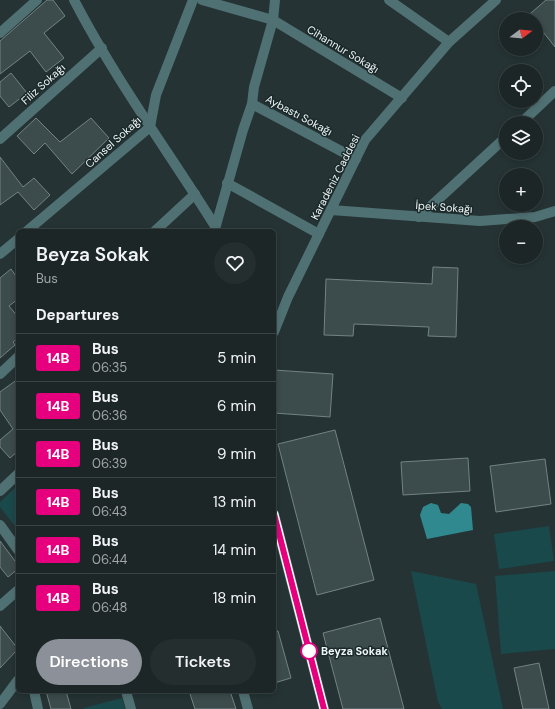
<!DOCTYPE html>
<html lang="en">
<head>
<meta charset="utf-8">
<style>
  :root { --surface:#1c2627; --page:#252e2f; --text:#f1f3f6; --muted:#a0a5a7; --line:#3a4344; --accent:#8c9099 }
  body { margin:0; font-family:"DM Sans",sans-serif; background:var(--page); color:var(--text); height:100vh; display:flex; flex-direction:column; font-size:15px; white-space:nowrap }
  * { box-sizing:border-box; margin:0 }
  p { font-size:13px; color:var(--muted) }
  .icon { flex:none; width:22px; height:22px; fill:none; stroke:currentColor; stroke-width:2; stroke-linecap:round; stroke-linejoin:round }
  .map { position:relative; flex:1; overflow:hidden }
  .side { position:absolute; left:16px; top:229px; width:260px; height:464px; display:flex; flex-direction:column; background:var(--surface); border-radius:6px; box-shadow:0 2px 6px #0003,0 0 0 1px var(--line) }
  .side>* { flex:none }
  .badge { padding:0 8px; border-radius:3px; font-size:14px; line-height:26px }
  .needle { width:26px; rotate:74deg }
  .tools { position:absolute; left:499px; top:12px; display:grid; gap:8px }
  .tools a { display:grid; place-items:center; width:44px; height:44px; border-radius:50%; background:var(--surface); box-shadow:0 2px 6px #0003,0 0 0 1px var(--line); font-size:20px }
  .map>.badge { position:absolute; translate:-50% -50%; box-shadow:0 0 0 2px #fff }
  h2 { padding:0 20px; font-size:15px; line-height:36px }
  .round { display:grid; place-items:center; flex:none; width:42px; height:42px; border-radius:21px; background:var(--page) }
  .summary { display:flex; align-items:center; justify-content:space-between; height:68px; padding:0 20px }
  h1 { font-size:19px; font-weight:600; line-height:30px }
  .action { display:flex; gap:8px; margin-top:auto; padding:8px 20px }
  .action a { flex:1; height:46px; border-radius:24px; background:var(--accent); color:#fff; font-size:16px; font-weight:600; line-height:46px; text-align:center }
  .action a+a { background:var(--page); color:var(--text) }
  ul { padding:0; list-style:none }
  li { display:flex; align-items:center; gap:12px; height:48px; padding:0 20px; border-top:1px solid var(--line) }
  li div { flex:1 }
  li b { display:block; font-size:15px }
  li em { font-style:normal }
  li .badge { min-width:44px; font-weight:700; text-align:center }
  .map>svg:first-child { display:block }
  .green { fill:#1a494c }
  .water { fill:#30898f }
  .building { fill:#3c4b4c; stroke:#738384 }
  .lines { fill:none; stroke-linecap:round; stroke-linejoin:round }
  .minor { stroke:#507173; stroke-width:10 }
  .line-casing { stroke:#fff; stroke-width:9 }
  .line { stroke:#e6007e; stroke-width:6 }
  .stop-dot { fill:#fff; stroke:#e6007e; stroke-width:2 }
  .labels { text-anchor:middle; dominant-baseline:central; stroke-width:3; stroke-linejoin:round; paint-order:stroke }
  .street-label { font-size:11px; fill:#eef7f8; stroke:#1b292a }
  .stop-label { font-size:11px; font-weight:bold; fill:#eef7f8; stroke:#1b292a; text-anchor:start }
</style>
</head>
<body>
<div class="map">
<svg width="555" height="709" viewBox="0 0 555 709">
  <rect width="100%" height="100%" fill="#253334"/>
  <!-- green -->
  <g class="green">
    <polygon points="18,485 18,530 0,507 0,502"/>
    <polygon points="549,526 554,561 499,569 494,534"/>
    <polygon points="411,571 476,584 503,709 442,709 438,702"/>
    <polygon points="555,571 555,649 501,654 495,576"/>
    <polygon points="122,698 125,709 84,709 84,708"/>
  </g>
  <!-- water -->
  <polygon class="water" points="431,503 438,505 441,513 449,514 461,503 468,504 471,507 473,530 427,539 420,515 423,507"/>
  <!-- building -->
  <g class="building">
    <polygon points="47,0 53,0 65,16 44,33 64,58 46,72 30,51 0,74 0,41"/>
    <polygon points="546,0 555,0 555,47 536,23 536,19 524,19"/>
    <polygon points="11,73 27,93 9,107 0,96 0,82"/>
    <polygon points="36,118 60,142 91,118 109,138 72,174 45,143 34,154 17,136"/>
    <polygon points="0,157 23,187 34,178 50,195 34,210 18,192 0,205"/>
    <polygon points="433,267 458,268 456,337 428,336 429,327 354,324 353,336 324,335 326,279 432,284"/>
    <polygon points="11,269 18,279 18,299 9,306 18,317 18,338 13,342 15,345 0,358 0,278"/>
    <polygon points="274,370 333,374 330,417 274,413"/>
    <polygon points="18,379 18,451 10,458 0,447 0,440 13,429 0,410 0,392"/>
    <polygon points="335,430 374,580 317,595 278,444"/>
    <polygon points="468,458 470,491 403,495 401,462"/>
    <polygon points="545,459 551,504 496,512 490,466"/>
    <polygon points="0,541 18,565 18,569 8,577 0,567"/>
    <polygon points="380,618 404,709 343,709 323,633"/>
    <polygon points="0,626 18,649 0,668"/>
    <polygon points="274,631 278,631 291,678 274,683"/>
    <polygon points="539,663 549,709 523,709 514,668"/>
    <polygon points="46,691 66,691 71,709 51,709"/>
    <polygon points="189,691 230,691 236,709 195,709"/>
  </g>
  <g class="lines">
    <!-- minor -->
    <g class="minor">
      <path d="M74,0c41,79 94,151 141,226"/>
      <polyline points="202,0 273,20 402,98"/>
      <polyline points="389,0 449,42"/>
      <polyline points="0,33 37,0"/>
      <polyline points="252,104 356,159"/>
      <polyline points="521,123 555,91"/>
      <polyline points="0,139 102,48"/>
      <polyline points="227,183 319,234"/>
      <polyline points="331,210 480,221 535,217 555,211"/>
      <polyline points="419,217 506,137"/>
      <polyline points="215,229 243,130 252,104 254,87 273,20 275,0"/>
      <polyline points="27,231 150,127 156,95 193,0"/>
      <polyline points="155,231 195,194"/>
      <polyline points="0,254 18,239"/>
      <polyline points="274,332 288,297 365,140 449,42 496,0"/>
      <polyline points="0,374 18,357"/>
      <polyline points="0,491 18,474"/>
      <polyline points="274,514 324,709"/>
      <polyline points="0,525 18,550"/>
      <polyline points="0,606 18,590"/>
      <polyline points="34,691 38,709"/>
      <polyline points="126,691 131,709"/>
      <polyline points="243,691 248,709"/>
      <polyline points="0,704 18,680"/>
    </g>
  </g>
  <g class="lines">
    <!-- line casing -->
    <g class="line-casing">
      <polyline id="line" points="274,514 324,709"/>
    </g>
    <!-- line -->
    <use href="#line" class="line"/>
  </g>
  <!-- markers -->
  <circle class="stop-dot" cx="309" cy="651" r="8"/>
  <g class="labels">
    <!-- street labels -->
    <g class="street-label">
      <text transform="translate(343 49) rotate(31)">Cihannur Sokağı</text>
      <text transform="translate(43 84) rotate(-42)">Filiz Sokağı</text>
      <text transform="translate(299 115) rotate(28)">Aybastı Sokağı</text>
      <text transform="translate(113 142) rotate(-42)">Cansel Sokağı</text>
      <text transform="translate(335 177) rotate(-63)">Karadeniz Caddesi</text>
      <text transform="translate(444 207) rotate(4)">İpek Sokağı</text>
    </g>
    <!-- stop labels -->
    <g class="stop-label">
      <text x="321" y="651">Beyza Sokak</text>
    </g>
  </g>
</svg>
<div class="tools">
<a><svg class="needle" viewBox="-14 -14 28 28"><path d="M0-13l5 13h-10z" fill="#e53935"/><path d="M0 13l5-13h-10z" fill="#a0a5a7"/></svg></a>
<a><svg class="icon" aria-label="locate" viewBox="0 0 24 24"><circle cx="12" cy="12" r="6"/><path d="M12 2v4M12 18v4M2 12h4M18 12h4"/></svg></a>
<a><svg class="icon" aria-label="layers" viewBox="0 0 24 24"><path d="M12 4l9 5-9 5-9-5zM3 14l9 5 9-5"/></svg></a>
<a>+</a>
<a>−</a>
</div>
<section class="side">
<div class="summary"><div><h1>Beyza Sokak</h1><p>Bus</p></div><a class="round"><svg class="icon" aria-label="heart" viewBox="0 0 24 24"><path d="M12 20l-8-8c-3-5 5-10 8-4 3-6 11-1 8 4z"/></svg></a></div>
<h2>Departures</h2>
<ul>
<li><span class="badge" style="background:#e6007e;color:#fff">14B</span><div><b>Bus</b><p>06:35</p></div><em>5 min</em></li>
<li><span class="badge" style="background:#e6007e;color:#fff">14B</span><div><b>Bus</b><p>06:36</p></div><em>6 min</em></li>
<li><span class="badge" style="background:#e6007e;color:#fff">14B</span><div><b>Bus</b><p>06:39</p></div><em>9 min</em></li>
<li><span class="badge" style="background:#e6007e;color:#fff">14B</span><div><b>Bus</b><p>06:43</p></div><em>13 min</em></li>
<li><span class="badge" style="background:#e6007e;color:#fff">14B</span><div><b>Bus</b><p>06:44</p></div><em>14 min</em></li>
<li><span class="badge" style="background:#e6007e;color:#fff">14B</span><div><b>Bus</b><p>06:48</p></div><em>18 min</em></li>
</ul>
<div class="action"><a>Directions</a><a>Tickets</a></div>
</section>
</div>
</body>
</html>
